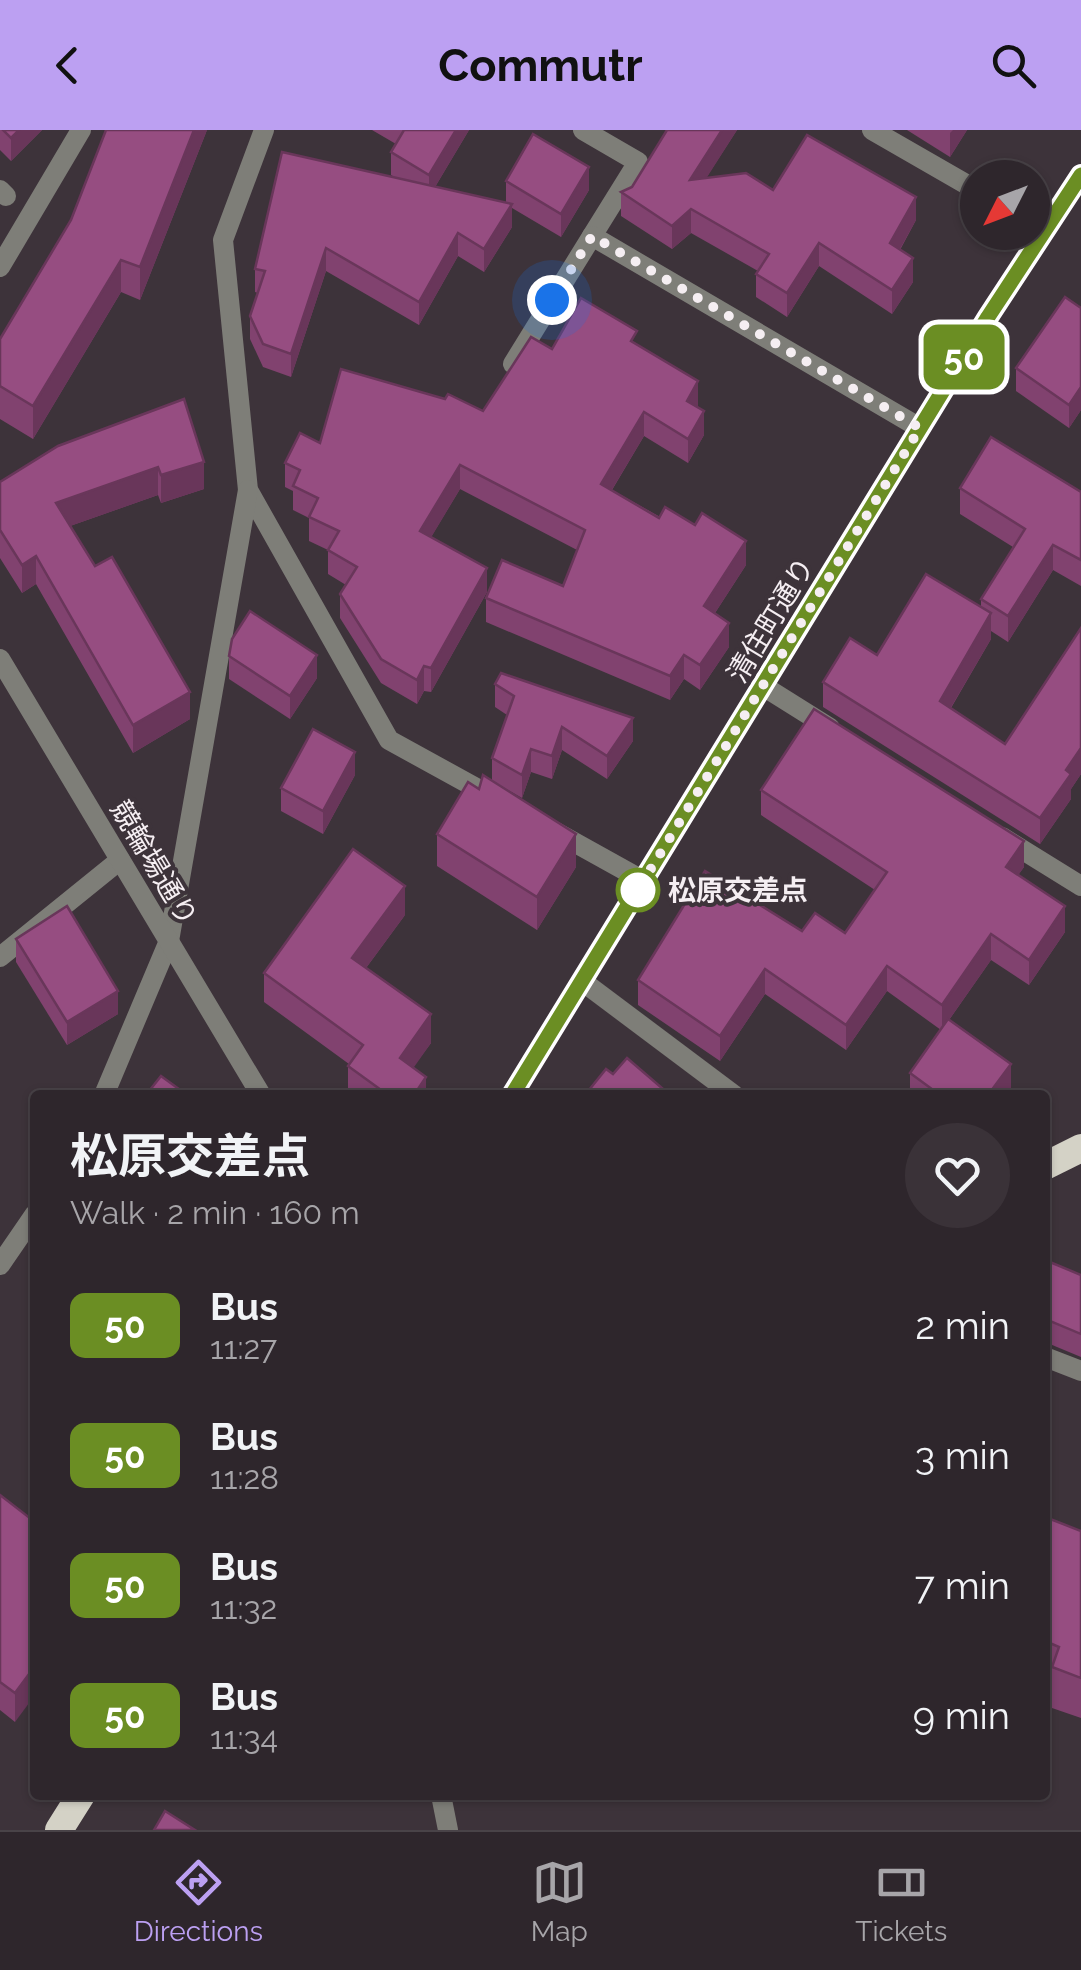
<!DOCTYPE html>
<html lang="en">
<head>
<meta charset="utf-8">
<style>
  :root { --surface:#2e262c; --page:#3a3238; --text:#f1f3f6; --muted:#a7a5a9; --line:#494348; --accent:#bca0f2 }
  body { margin:0; font-family:Raleway,"Noto Sans JP",sans-serif; background:var(--page); color:var(--text); height:100vh; display:flex; flex-direction:column; font-size:38px; white-space:nowrap }
  * { box-sizing:border-box; margin:0 }
  p { font-size:32px; color:var(--muted) }
  .icon { flex:none; width:55px; height:55px; fill:none; stroke:currentColor; stroke-width:2; stroke-linecap:round; stroke-linejoin:round }
  .map { position:relative; flex:1; overflow:hidden }
  .sheet { position:absolute; left:30px; top:960px; width:1020px; height:710px; display:flex; flex-direction:column; background:var(--surface); border-radius:10px; box-shadow:0 2px 8px #0004,0 0 0 2px var(--line) }
  .sheet>* { flex:none }
  .badge { padding:0 20px; border-radius:15px; font-size:35px; line-height:65px }
  .needle { width:65px; rotate:228deg }
  .fabs { position:absolute; left:960px; top:30px; display:grid; gap:20px }
  .fabs a { display:grid; place-items:center; width:90px; height:90px; border-radius:50%; background:var(--surface); box-shadow:0 2px 8px #0004,0 0 0 2px var(--line); font-size:50px }
  .you { position:absolute; width:50px; height:50px; margin:-25px; border:8px solid #fff; border-radius:50%; background:#1a73e8; box-shadow:0 0 0 15px #1a73e833 }
  .map>.badge { position:absolute; translate:-50% -50%; box-shadow:0 0 0 5px #fff }
  .round { display:grid; place-items:center; flex:none; width:105px; height:105px; border-radius:52px; background:var(--page) }
  .summary { display:flex; align-items:center; justify-content:space-between; height:170px; padding:0 40px }
  h1 { font-size:48px; font-weight:700; line-height:75px }
  ul { padding:0; list-style:none }
  li { display:flex; align-items:center; gap:30px; height:130px; padding:0 40px }
  li div { flex:1 }
  li b { display:block; font-size:38px }
  li em { font-style:normal }
  li .badge { min-width:110px; font-weight:700; text-align:center }
  header { display:flex; justify-content:space-between; align-items:center; height:130px; padding:0 40px; background:var(--accent); color:#111; font-size:45px; font-weight:700 }
  .menu { display:flex; justify-content:space-around; align-items:center; height:140px; border-top:2px solid var(--line); background:var(--surface); font-size:28px; color:var(--muted) }
  .menu a { display:grid; justify-items:center; gap:5px }
  .menu .active { color:var(--accent) }
  .map>svg:first-child { display:block }
  .lines { fill:none; stroke-linecap:round; stroke-linejoin:round }
  .minor { stroke:#7e7e78; stroke-width:20 }
  .tertiary { stroke:#7e7e78; stroke-width:20 }
  .trunk { stroke:#d4d2c6; stroke-width:28 }
  .wall { fill:#81426f }
  .shaded-wall { fill:#69365a }
  .building { fill:#964d81; stroke:#69365a; stroke-width:2.5 }
  .line-casing { stroke:#fff; stroke-width:22 }
  .line { stroke:#6b8e23; stroke-width:15 }
  .walk { stroke:#f5eef2; stroke-width:10; stroke-dasharray:0 18 }
  .stop-dot { fill:#fff; stroke:#6b8e23; stroke-width:5 }
  .labels { text-anchor:middle; dominant-baseline:central; stroke-width:8; stroke-linejoin:round; paint-order:stroke }
  .street-label { font-size:28px; fill:#f5eef2; stroke:#3d333a }
  .stop-label { font-size:28px; font-weight:bold; fill:#f5eef2; stroke:#3d333a; text-anchor:start }
</style>
</head>
<body>
<header><svg class="icon" aria-label="back" viewBox="0 0 24 24"><path d="M15 5l-7 7 7 7"/></svg>Commutr<svg class="icon" aria-label="search" viewBox="0 0 24 24"><circle cx="10" cy="10" r="6"/><path d="M15 15l6 6"/></svg></header>
<div class="map">
<svg width="1081" height="1700" viewBox="0 0 1081 1700">
  <rect width="100%" height="100%" fill="#3d333a"/>
  <g class="lines">
    <!-- minor -->
    <g class="minor">
      <polyline points="264,0 223,110 248,360 389,610 489,665"/>
      <polyline points="583,0 638,32 592,106"/>
      <polyline points="872,0 978,61"/>
      <polyline points="0,60 6,66"/>
      <polyline points="0,137 81,0"/>
      <polyline points="513,234 592,106 920,298"/>
      <polyline points="763,556 830,598"/>
      <polyline points="554,701 644,751"/>
      <polyline points="1002,707 1081,756"/>
      <polyline points="0,827 120,730"/>
      <polyline points="582,851 734,965"/>
      <polyline points="104,965 169,811 248,360"/>
      <polyline points="0,1135 35,1084"/>
      <polyline points="1045,1227 1081,1241"/>
      <polyline points="441,1665 448,1700"/>
    </g>
    <!-- tertiary -->
    <g class="tertiary">
      <polyline points="0,529 261,965"/>
      <polyline points="512,965 988,187 1081,45"/>
    </g>
    <!-- trunk -->
    <g class="trunk">
      <polyline points="1045,1036 1081,1018"/>
      <polyline points="59,1700 81,1665"/>
    </g>
  </g>
  <!-- wall -->
  <g class="wall">
    <polygon points="0,0 42,0 11,31 0,20"/>
    <polygon points="207,0 140,170 121,162 33,309 0,289 0,209 71,90"/>
    <polygon points="372,0 469,0 435,57 506,72 506,51 589,60 561,107 512,78 512,97 484,142 458,126 419,195 326,141 291,247 263,237 250,209 250,186 258,163 255,162 255,139 396,48 391,45 391,22 396,14"/>
    <polygon points="667,0 737,0 706,48 773,60 916,90 900,120 913,152 892,184 819,136 787,187 756,167 756,144 758,141 691,103 672,119 621,86 621,62 632,57"/>
    <polygon points="907,0 967,0 950,27"/>
    <polygon points="1081,178 1081,280 1069,298 1016,261 1016,238"/>
    <polygon points="637,215 698,276 704,305 688,333 644,306 612,360 746,435 715,483 729,517 700,560 684,549 670,570 486,492 486,468 563,456 577,420 460,359 431,407 487,462 431,562 424,561 417,574 381,553 340,488 340,464 346,455 328,444 328,420 309,411 309,388 293,380 293,361 285,357 285,333 320,313 483,281 552,219"/>
    <polygon points="184,269 204,359 161,373 158,365 70,396 190,589 133,623 36,454 22,463 0,428 0,352"/>
    <polygon points="960,358 1081,362 1081,456 1053,440 1008,512 991,501 991,509 951,578 1005,614 1081,498 1081,644 1071,659 1071,669 1040,714 823,577 823,552 981,477 981,469 1013,417 960,384"/>
    <polygon points="229,526 317,548 290,589 229,549"/>
    <polygon points="495,554 633,611 607,649 562,620 552,649 531,642 522,668 501,656 576,737 537,800 437,736 437,704 479,659 492,651 492,628 507,585 495,577"/>
    <polygon points="355,645 323,704 281,681 281,658"/>
    <polygon points="761,660 1024,737 1018,745 1065,802 1029,855 991,830 949,890 1011,957 1005,965 910,965 910,943 941,900 887,861 846,920 765,864 720,931 638,875 638,850 802,801 845,803 875,760 761,685"/>
    <polygon points="405,785 366,838 431,913 413,937 426,965 348,965 348,936 349,934 264,872 264,843"/>
    <polygon points="16,809 118,884 67,915 16,832"/>
    <polygon points="1045,1130 1081,1145 1081,1227 1045,1212"/>
    <polygon points="0,1365 35,1392 15,1592 0,1580"/>
    <polygon points="1045,1387 1081,1401 1081,1588 1052,1578 1052,1555 1045,1552"/>
  </g>
  <!-- shaded-wall -->
  <g class="shaded-wall">
    <polygon points="19,0 42,0 11,31 11,8"/>
    <polygon points="194,0 207,0 140,170 140,137"/>
    <polygon points="456,0 469,0 429,67 429,45"/>
    <polygon points="722,0 737,0 690,74 690,50"/>
    <polygon points="953,0 967,0 950,27 950,3"/>
    <polygon points="589,37 589,60 561,107 561,84"/>
    <polygon points="916,67 916,90 890,137 890,113"/>
    <polygon points="512,74 512,97 484,142 484,119"/>
    <polygon points="691,79 691,103 672,119 672,96"/>
    <polygon points="458,103 458,126 419,195 419,172"/>
    <polygon points="819,113 819,136 787,187 787,163"/>
    <polygon points="326,118 326,141 291,247 291,224"/>
    <polygon points="913,128 913,152 892,184 892,160"/>
    <polygon points="121,130 121,162 33,309 33,276"/>
    <polygon points="698,251 698,276 687,295 687,271"/>
    <polygon points="1081,257 1081,280 1069,298 1069,275"/>
    <polygon points="704,281 704,305 688,333 688,309"/>
    <polygon points="644,282 644,306 601,378 601,354"/>
    <polygon points="204,332 204,359 161,373 161,345"/>
    <polygon points="460,335 460,359 420,426 420,401"/>
    <polygon points="158,337 158,365 56,401 56,373"/>
    <polygon points="746,411 746,435 704,500 704,476"/>
    <polygon points="1053,415 1053,440 1008,512 1008,486"/>
    <polygon points="36,426 36,454 22,463 22,435"/>
    <polygon points="487,438 487,462 431,562 431,538"/>
    <polygon points="991,483 991,509 940,596 940,571"/>
    <polygon points="729,493 729,517 700,560 700,535"/>
    <polygon points="317,525 317,548 290,589 290,566"/>
    <polygon points="684,525 684,549 670,570 670,546"/>
    <polygon points="424,536 424,561 417,574 417,550"/>
    <polygon points="190,562 190,589 133,623 133,595"/>
    <polygon points="633,588 633,611 607,649 607,626"/>
    <polygon points="562,597 562,620 552,649 552,626"/>
    <polygon points="1081,618 1081,644 1071,659 1071,669 1040,714 1040,688 1066,640"/>
    <polygon points="531,619 531,642 522,668 522,645"/>
    <polygon points="355,622 355,645 323,704 323,681"/>
    <polygon points="576,704 576,737 537,800 537,767"/>
    <polygon points="1024,711 1024,737 1006,763 1006,737"/>
    <polygon points="405,756 405,785 352,857 352,828"/>
    <polygon points="1065,776 1065,802 1029,855 1029,830"/>
    <polygon points="991,804 991,830 942,900 942,875"/>
    <polygon points="887,836 887,861 846,920 846,895"/>
    <polygon points="765,839 765,864 720,931 720,906"/>
    <polygon points="118,861 118,884 67,915 67,892"/>
    <polygon points="431,884 431,913 400,957 400,928"/>
    <polygon points="1011,934 1011,957 1005,965 988,965"/>
    <polygon points="426,947 426,965 414,965"/>
    <polygon points="35,1536 35,1565 15,1592 15,1563"/>
  </g>
  <!-- building -->
  <g class="building">
    <polygon points="3,0 19,0 11,8"/>
    <polygon points="106,0 194,0 140,137 121,130 33,276 0,256 0,209 71,90"/>
    <polygon points="404,0 456,0 429,45 391,22"/>
    <polygon points="667,0 722,0 690,50 746,43 773,60 807,5 916,67 890,113 913,128 892,160 819,113 787,163 756,144 769,124 691,79 672,96 621,62 632,57"/>
    <polygon points="533,4 589,37 561,84 506,51"/>
    <polygon points="282,22 512,74 484,119 458,103 419,172 326,118 291,224 263,214 250,186 265,141 255,139"/>
    <polygon points="1065,167 1081,178 1081,257 1069,275 1016,238"/>
    <polygon points="581,168 637,201 631,211 698,251 687,271 704,281 688,309 644,282 601,354 659,388 665,377 695,395 702,383 746,411 704,476 729,493 700,535 684,525 670,546 486,468 502,430 563,456 585,400 460,335 420,401 487,438 431,538 424,536 417,550 381,529 340,464 357,437 328,420 339,401 309,387 318,368 293,356 300,340 285,333 300,303 320,313 341,239 445,269 448,264 483,281 531,207 552,219"/>
    <polygon points="184,269 204,332 161,345 158,337 56,373 95,436 112,427 190,562 133,595 36,426 22,435 0,400 0,352 58,316"/>
    <polygon points="991,307 1081,362 1081,430 1053,415 1008,486 981,469 1025,399 960,358"/>
    <polygon points="926,444 991,483 940,571 1005,614 1081,498 1081,618 1066,640 1071,644 1040,688 823,552 850,508 877,525"/>
    <polygon points="250,481 317,525 290,566 229,526 232,509"/>
    <polygon points="501,543 633,588 607,626 562,597 552,626 531,619 522,645 492,628 514,566 495,554"/>
    <polygon points="814,579 1024,711 1006,737 1065,776 1029,830 991,804 942,875 887,836 846,895 765,839 720,906 638,850 705,741 802,801 815,783 845,803 887,742 761,660"/>
    <polygon points="313,599 355,622 323,681 281,658"/>
    <polygon points="483,645 576,704 537,767 437,704 468,652 479,659"/>
    <polygon points="353,719 405,756 352,828 431,884 400,928 426,947 414,965 388,965 348,936 363,915 264,843"/>
    <polygon points="67,776 118,861 67,892 16,809"/>
    <polygon points="948,889 1011,934 988,965 940,965 910,943"/>
    <polygon points="627,928 670,965 585,965 606,939 613,944"/>
    <polygon points="161,946 187,965 146,965"/>
    <polygon points="1045,1130 1081,1145 1081,1204 1045,1189"/>
    <polygon points="0,1365 35,1392 35,1536 15,1563 0,1552"/>
    <polygon points="1045,1387 1081,1401 1081,1548 1052,1537 1059,1517 1045,1511"/>
    <polygon points="165,1681 195,1700 154,1700"/>
  </g>
  <g class="lines">
    <!-- line casing -->
    <g class="line-casing">
      <polyline id="line" points="512,965 988,187 1081,45"/>
    </g>
    <!-- line -->
    <use href="#line" class="line"/>
    <!-- walk -->
    <polyline class="walk" points="552,170 592,106 920,298 638,760"/>
  </g>
  <!-- markers -->
  <circle class="stop-dot" cx="638" cy="760" r="20"/>
  <g class="labels">
    <!-- street labels -->
    <g class="street-label">
      <text transform="translate(771 490) rotate(-59)">清住町通り</text>
      <text transform="translate(154 733) rotate(59)">競輪場通り</text>
    </g>
    <!-- stop labels -->
    <g class="stop-label">
      <text x="668" y="760">松原交差点</text>
    </g>
  </g>
</svg>
<div class="fabs">
<a><svg class="needle" viewBox="-14 -14 28 28"><path d="M0-13l5 13h-10z" fill="#e53935"/><path d="M0 13l5-13h-10z" fill="#a7a5a9"/></svg></a>
</div>
<div class="you" style="left:552px;top:170px"></div>
<b class="badge" style="left:964px;top:227px;background:#6b8e23;color:#fff">50</b>
<section class="sheet">
<div class="summary"><div><h1>松原交差点</h1><p>Walk · 2 min · 160 m</p></div><a class="round"><svg class="icon" aria-label="heart" viewBox="0 0 24 24"><path d="M12 20l-8-8c-3-5 5-10 8-4 3-6 11-1 8 4z"/></svg></a></div>
<ul>
<li><span class="badge" style="background:#6b8e23;color:#fff">50</span><div><b>Bus</b><p>11:27</p></div><em>2 min</em></li>
<li><span class="badge" style="background:#6b8e23;color:#fff">50</span><div><b>Bus</b><p>11:28</p></div><em>3 min</em></li>
<li><span class="badge" style="background:#6b8e23;color:#fff">50</span><div><b>Bus</b><p>11:32</p></div><em>7 min</em></li>
<li><span class="badge" style="background:#6b8e23;color:#fff">50</span><div><b>Bus</b><p>11:34</p></div><em>9 min</em></li>
</ul>
</section>
</div>
<nav class="menu">
<a class="active"><svg class="icon" aria-label="directions" viewBox="0 0 24 24"><path d="M12 3l9 9-9 9-9-9zM9 14v-3h6M13 9l2 2-2 2"/></svg>Directions</a>
<a><svg class="icon" aria-label="map" viewBox="0 0 24 24"><path d="M3 6l6-2 6 2 6-2v14l-6 2-6-2-6 2zM9 4v14M15 6v14"/></svg>Map</a>
<a><svg class="icon" aria-label="tickets" viewBox="0 0 24 24"><path d="M3 7h18v10H3zM15 7v10"/></svg>Tickets</a>
</nav>
</body>
</html>
